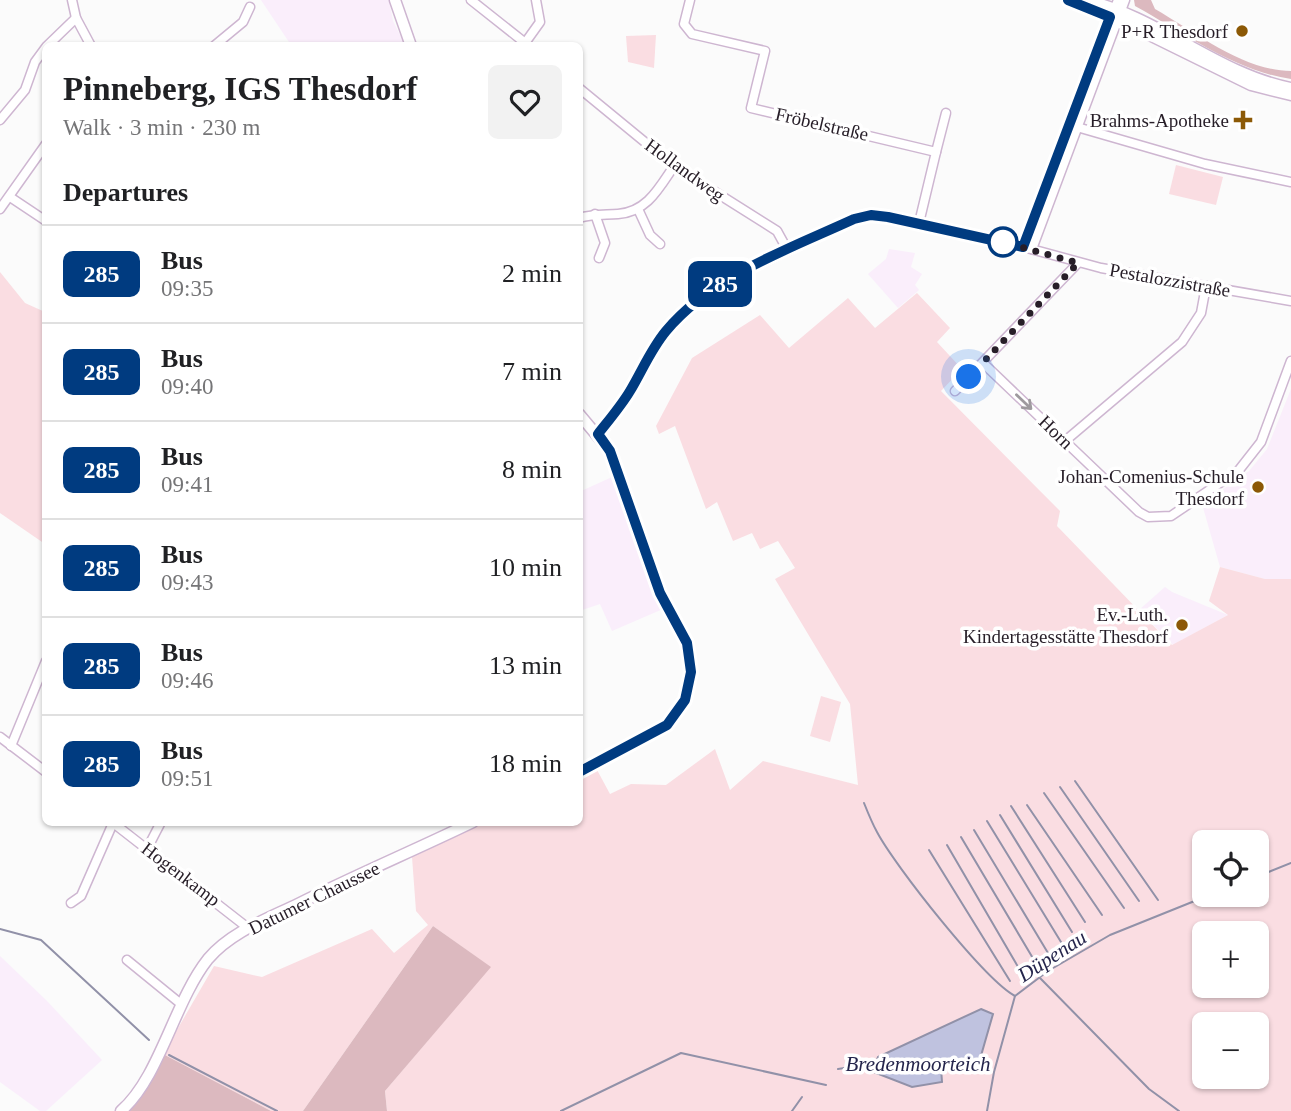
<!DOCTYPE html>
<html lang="en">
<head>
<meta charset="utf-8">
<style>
  :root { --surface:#fff; --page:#f2f2f2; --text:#202124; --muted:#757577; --line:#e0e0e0 }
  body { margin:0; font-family:Georgia,serif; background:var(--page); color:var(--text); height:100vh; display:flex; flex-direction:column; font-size:26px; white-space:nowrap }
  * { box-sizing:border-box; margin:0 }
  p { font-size:23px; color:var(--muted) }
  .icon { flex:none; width:38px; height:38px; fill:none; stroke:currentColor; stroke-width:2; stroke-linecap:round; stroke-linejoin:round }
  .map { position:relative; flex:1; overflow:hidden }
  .drawer { position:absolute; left:42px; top:42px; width:541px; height:784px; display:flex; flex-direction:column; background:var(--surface); border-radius:10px; box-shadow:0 2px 5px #0004 }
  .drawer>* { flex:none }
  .badge { padding:0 14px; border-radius:10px; font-size:24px; line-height:46px }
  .buttons { position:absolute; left:1192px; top:830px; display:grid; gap:14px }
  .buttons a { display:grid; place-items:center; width:77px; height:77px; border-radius:10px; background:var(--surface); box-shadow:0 2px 5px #0004; font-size:35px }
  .you { position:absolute; width:35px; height:35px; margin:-18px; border:5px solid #fff; border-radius:50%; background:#1a73e8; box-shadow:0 0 0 10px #1a73e833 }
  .map>.badge { position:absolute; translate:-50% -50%; box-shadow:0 0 0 4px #fff }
  h2 { padding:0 21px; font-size:26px; line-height:63px }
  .round { display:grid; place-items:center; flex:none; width:74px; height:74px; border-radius:10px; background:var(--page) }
  .headline { display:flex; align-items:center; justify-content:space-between; height:119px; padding:0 21px }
  h1 { font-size:33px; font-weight:600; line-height:52px }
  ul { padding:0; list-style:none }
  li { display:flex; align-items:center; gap:21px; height:98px; padding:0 21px; border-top:2px solid var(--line) }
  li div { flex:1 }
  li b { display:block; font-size:26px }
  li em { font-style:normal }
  li .badge { min-width:77px; font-weight:700; text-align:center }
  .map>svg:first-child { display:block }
  .built { fill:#faeefb }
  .green { fill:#fadde2; fill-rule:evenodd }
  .forest { fill:#dcb9bf }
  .water { fill:#bfc2df; stroke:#9191a8; stroke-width:2 }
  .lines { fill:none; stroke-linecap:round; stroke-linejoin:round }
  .stream { stroke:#9191a8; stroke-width:2 }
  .minor-casing { stroke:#ceb6d1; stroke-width:11 }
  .tertiary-casing { stroke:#ceb6d1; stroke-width:13 }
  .minor { stroke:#fff; stroke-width:8 }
  .tertiary { stroke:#fff; stroke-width:10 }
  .oneway { stroke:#9e9a9e }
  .line-casing { stroke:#fff; stroke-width:16 }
  .line { stroke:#003b80; stroke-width:10 }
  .walk { stroke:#271e28; stroke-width:7; stroke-dasharray:0 12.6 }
  .poi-dot { fill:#8c5906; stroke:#fff; stroke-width:2.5 }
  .stop-dot { fill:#fff; stroke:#003b80; stroke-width:3.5 }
  .labels { text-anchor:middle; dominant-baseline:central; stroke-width:7; stroke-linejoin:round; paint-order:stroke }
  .poi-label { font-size:19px; fill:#271e28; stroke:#fff; text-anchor:end }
  .street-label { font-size:19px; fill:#271e28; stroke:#fff }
  .water-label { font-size:21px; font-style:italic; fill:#24244b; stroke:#fff }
</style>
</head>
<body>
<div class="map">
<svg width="1291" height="1111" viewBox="0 0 1291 1111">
  <rect width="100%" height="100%" fill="#fbfbfb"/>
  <!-- built -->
  <g class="built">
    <polygon points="261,0 389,0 393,21 405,45 291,45"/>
    <polygon points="889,249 915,253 911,267 922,274 915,285 919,290 898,308 868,274 886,259"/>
    <polygon points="1291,389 1291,579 1265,579 1220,567 1202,504 1249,471 1267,449"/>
    <polygon points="612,477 663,609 612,631 600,604 579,611 579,492"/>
    <polygon points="1165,587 1172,592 1228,615 1173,645 1139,610"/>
    <polygon points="0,956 47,1001 102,1060 46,1111 40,1111 0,1082"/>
  </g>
  <!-- green -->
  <g class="green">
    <polygon points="656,35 654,68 628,62 626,36"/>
    <polygon points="1176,165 1223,177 1216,205 1169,194"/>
    <polygon points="0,272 25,303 45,312 45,544 0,513"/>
    <path d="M917,293l33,35 -13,14 25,27 -21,22 119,120 -3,15 115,119 56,-30 -19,-14 11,-34 45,12h26v532h-904l-2,-20 105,-124 -57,-41 -130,185h-32l-108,-57 51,-88 48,11 110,-48 22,24 34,-28 -12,-14 -4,-54 72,-34 95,-1v-46l17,-8 14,26 21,-10 35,1 49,-36 15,41 33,-29 95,24 -8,-81 -75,-125 20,-11 -17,-27 -18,8 -8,-16 -19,8 -16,-39 -11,7 -31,-83 -16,8 -3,-8 36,-68 68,-43 29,33 59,-50 27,30zM1204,842h52v52h-52zM1204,933h52v52h-52zM1204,1024h52v52h-52z"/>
    <polygon points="821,696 841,702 830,742 810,736"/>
  </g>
  <!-- forest -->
  <g class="forest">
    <path d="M1134,0h17l4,9c40,23 89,62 136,62v8c-56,-8 -107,-46 -156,-73z"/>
    <polygon points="433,926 491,967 385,1091 387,1111 303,1111"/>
    <polygon points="163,1054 271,1111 129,1111 146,1089"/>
  </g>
  <!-- water -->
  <polygon class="water" points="981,1009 993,1014 978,1066 955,1062 941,1068 942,1082 912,1087 858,1066 876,1062 878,1057"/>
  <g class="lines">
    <!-- stream -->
    <g class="stream">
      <polyline points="1075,781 1158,900"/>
      <polyline points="1060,787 1139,901"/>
      <polyline points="1044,793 1124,908"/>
      <path d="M864,803c4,10 8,20 13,29 18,34 107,147 138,164"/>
      <polyline points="1027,805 1102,915"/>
      <polyline points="1011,806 1085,922"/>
      <polyline points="1000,815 1072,932"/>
      <polyline points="987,821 1061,942"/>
      <polyline points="974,830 1048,953"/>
      <polyline points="961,837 1034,960"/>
      <polyline points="947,845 1021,972"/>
      <polyline points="929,850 1010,981"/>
      <polyline points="1256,877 1291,863"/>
      <polyline points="0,929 41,940 149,1040"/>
      <polyline points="1040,978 1149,1089 1179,1111"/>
      <polyline points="169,1055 277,1111"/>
      <polyline points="838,1069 858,1066"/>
      <polyline points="561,1111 681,1053 826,1085"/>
      <polyline points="792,1111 802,1097"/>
      <polyline points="987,1111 994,1072 1015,996 1048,971 1110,935 1212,894"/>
    </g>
    <!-- minor casing -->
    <g class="minor-casing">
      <g id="minor">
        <polyline points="72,0 76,18 91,46"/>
        <polyline points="471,0 529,46"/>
        <polyline points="690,0 684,24 692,34 765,51 751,108 936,152 919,223"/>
        <polyline points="525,43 540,22 536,0"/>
        <polyline points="47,46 76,18"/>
        <polyline points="214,46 243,22 250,7"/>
        <polyline points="579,88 674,166 777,231 788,251"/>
        <polyline points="0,120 25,90 35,62 46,47"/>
        <polyline points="1070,125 1205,164 1291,182"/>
        <polyline points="936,152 946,113"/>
        <polyline points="10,197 46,221"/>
        <polyline points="0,209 46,144"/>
        <polyline points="638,209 650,235 660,244"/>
        <polyline points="595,214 605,243 599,258"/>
        <path d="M579,218c14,-4 25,-3 39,-4 29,-2 41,-26 56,-48"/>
        <polyline points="1023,247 1067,125 1118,0"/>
        <polyline points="1032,249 1125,0"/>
        <polyline points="983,363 1139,512 1148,517 1171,516 1239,470 1261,442 1291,361"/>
        <polyline points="955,391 1078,263"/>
        <polyline points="598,434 630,390 667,330 705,295 725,281 854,219 871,215 1005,242 1101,268 1291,301"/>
        <polyline points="1065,441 1182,342 1201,313 1206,286"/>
        <polyline points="0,737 46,772"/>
        <polyline points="11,746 46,661"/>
        <polyline points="112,822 248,928"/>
        <polyline points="147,849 161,822"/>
        <polyline points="71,903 81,896 113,823"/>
        <polyline points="127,960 181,1004"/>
      </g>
    </g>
    <!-- tertiary casing -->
    <g class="tertiary-casing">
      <g id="tertiary">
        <polyline points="395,0 411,46"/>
        <polyline points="1068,0 1127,24 1251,85 1291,95"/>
        <path d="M1085,0c73,16 132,74 206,88"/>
        <polyline points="579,414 610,451 660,593 687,643 691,672 685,700 667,725 579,772"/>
        <path d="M121,1111c39,-34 53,-109 87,-152 23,-27 59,-40 90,-55 58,-29 117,-54 175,-82"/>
      </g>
    </g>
    <!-- minor -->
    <use href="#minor" class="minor"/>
    <!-- tertiary -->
    <use href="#tertiary" class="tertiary"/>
  </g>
  <!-- one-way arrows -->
  <defs><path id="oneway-shaft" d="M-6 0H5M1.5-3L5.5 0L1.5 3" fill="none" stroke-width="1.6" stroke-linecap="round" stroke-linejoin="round" transform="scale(1.75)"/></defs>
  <use class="oneway" href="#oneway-shaft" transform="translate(1024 402) rotate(44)"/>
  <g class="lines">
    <!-- line casing -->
    <g class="line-casing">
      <path id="line" d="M579,772l88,-47 18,-25 6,-28 -4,-29 -27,-50 -50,-142 -12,-17c11,-14 23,-28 32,-43 12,-20 21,-42 36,-60 47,-56 123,-82 188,-112l17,-4 17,2 135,30 87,-230 -42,-17"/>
    </g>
    <!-- line -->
    <use href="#line" class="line"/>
    <!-- walk -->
    <polyline class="walk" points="969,377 1078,263 1003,242"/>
  </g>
  <!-- markers -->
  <g class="poi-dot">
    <circle cx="1242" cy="31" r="7"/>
    <path d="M1239.5 109.5h7v7h7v7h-7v7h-7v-7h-7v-7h7z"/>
    <circle cx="1258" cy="487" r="7"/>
    <circle cx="1182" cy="625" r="7"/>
  </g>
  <circle class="stop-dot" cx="1003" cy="242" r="14"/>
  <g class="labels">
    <!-- poi labels -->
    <g class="poi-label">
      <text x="1228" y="31">P+R Thesdorf</text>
      <text x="1229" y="120">Brahms-Apotheke</text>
      <text x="1244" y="476">Johan-Comenius-Schule<tspan x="1244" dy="22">Thesdorf</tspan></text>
      <text x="1168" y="614">Ev.-Luth.<tspan x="1168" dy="22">Kindertagesstätte Thesdorf</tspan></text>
    </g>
    <!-- street labels -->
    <g class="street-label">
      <text transform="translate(822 124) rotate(13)">Fröbelstraße</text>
      <text transform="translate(685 170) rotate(36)">Hollandweg</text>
      <text transform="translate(1170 280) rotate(10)">Pestalozzistraße</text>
      <text transform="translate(1056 432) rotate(44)">Horn</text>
      <text transform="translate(181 874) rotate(37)">Hogenkamp</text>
      <text transform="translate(314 898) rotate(-26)">Datumer Chaussee</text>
    </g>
    <!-- water labels -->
    <g class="water-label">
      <text transform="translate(1052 956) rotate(-33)">Düpenau</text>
      <text x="918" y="1064">Bredenmoorteich</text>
    </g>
  </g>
</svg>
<div class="buttons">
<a><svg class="icon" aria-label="locate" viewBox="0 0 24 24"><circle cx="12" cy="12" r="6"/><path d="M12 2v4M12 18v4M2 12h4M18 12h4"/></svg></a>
<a>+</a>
<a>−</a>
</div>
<div class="you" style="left:969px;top:377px"></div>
<b class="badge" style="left:720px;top:284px;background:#003b80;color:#fff">285</b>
<section class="drawer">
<div class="headline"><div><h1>Pinneberg, IGS Thesdorf</h1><p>Walk · 3 min · 230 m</p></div><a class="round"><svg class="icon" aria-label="heart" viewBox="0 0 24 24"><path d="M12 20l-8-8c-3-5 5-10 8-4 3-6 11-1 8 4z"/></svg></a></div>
<h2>Departures</h2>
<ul>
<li><span class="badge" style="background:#003b80;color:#fff">285</span><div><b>Bus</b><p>09:35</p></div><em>2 min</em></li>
<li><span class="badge" style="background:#003b80;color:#fff">285</span><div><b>Bus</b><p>09:40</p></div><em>7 min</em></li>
<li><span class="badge" style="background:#003b80;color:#fff">285</span><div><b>Bus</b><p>09:41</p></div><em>8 min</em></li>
<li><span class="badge" style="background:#003b80;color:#fff">285</span><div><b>Bus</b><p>09:43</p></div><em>10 min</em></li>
<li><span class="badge" style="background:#003b80;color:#fff">285</span><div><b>Bus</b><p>09:46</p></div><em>13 min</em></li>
<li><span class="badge" style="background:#003b80;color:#fff">285</span><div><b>Bus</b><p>09:51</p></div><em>18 min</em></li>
</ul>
</section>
</div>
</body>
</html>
